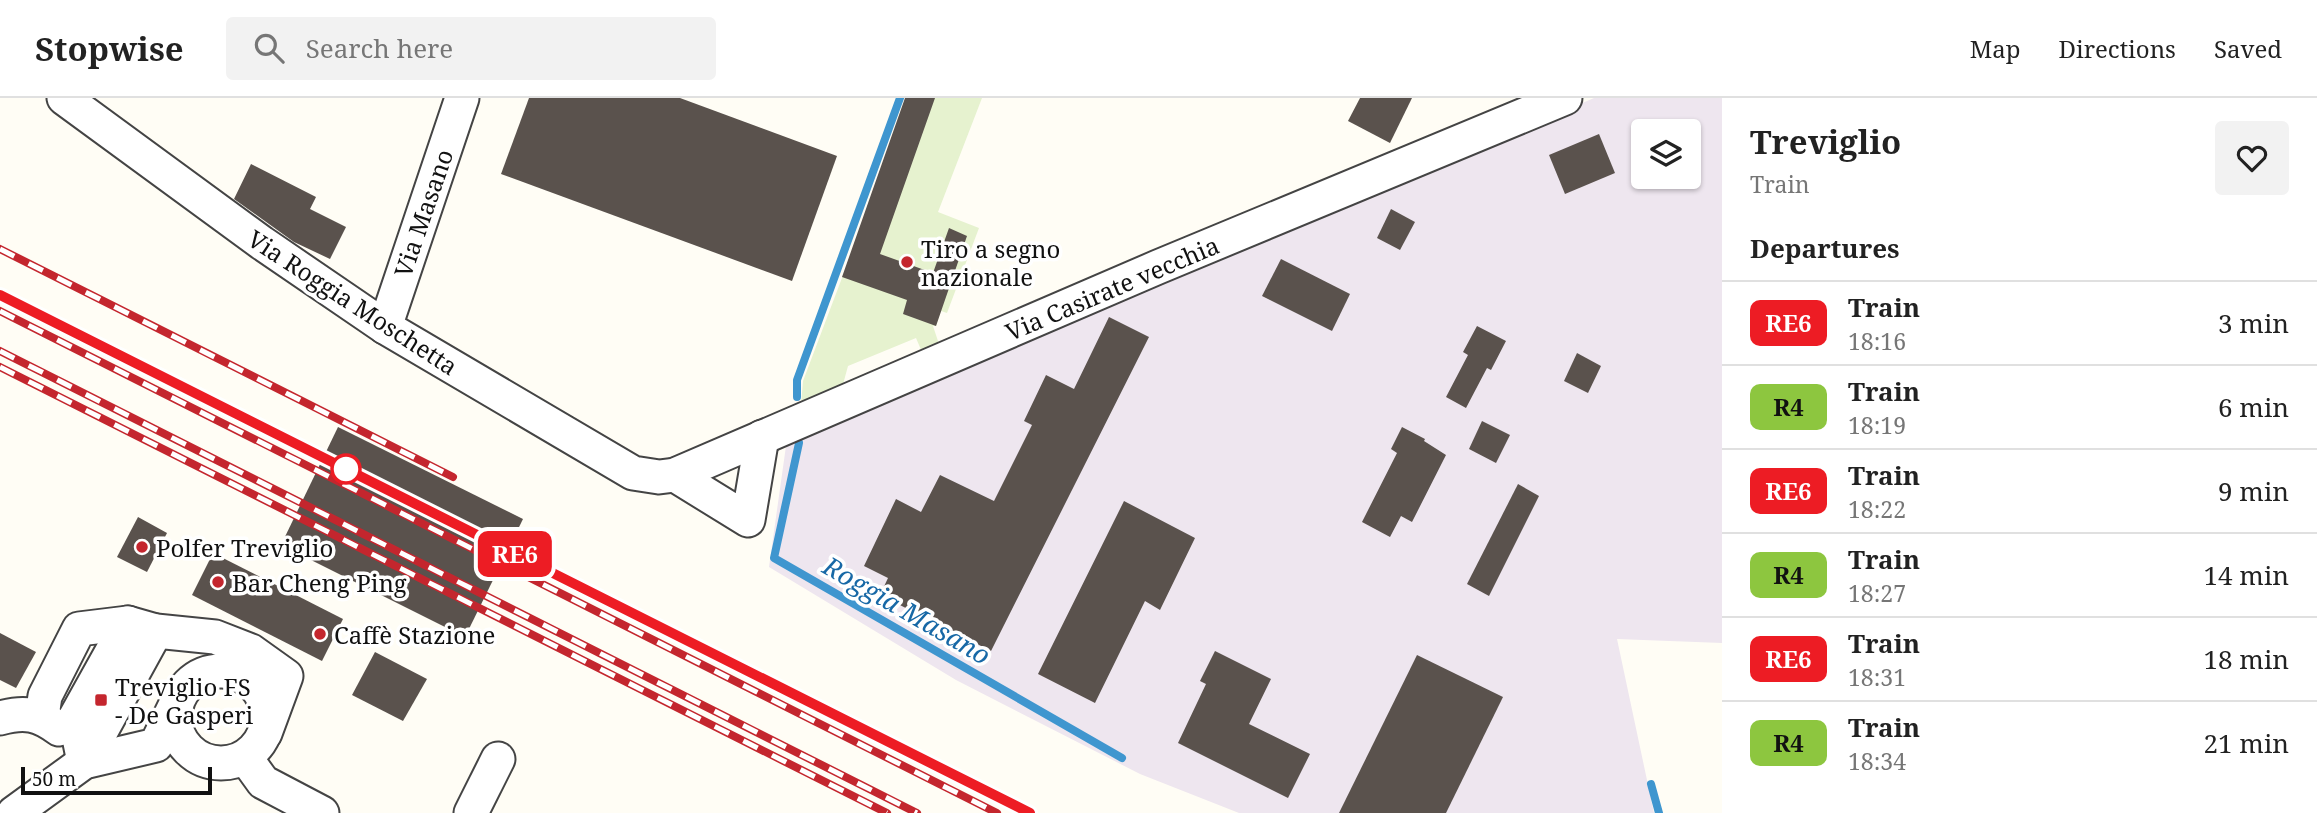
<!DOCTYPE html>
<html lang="en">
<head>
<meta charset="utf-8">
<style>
  :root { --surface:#fff; --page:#f2f2f2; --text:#222; --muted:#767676; --line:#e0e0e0 }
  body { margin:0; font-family:"Noto Serif",serif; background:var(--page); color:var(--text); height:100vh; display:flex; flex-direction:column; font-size:26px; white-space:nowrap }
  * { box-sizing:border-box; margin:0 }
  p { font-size:23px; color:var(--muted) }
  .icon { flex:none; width:38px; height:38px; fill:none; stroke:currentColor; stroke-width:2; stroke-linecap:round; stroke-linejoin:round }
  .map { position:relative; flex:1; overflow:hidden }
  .details { display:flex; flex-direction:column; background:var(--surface); width:595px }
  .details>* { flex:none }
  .badge { padding:0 14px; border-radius:10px; font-size:24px; line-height:46px }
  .controls { position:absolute; left:1631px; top:21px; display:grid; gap:14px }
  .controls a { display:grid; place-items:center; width:70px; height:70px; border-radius:7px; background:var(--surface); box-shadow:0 2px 5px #0004; font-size:35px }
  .scale { position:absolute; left:21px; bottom:18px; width:191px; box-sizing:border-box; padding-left:7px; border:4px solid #111; border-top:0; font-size:19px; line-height:24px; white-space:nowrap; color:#111; -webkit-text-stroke:5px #fff; paint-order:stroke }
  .map>.badge { position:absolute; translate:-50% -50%; box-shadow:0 0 0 4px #fff }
  h2 { padding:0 28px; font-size:26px; line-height:63px }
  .round { display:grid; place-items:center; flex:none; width:74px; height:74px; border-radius:7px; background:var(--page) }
  .summary { display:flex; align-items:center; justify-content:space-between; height:119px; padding:0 28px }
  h1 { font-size:33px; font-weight:700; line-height:52px }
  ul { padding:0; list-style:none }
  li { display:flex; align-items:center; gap:21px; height:84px; padding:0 28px; border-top:2px solid var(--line) }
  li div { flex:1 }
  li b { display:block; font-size:26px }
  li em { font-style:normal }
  li .badge { min-width:77px; font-weight:700; text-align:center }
  header { display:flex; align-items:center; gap:42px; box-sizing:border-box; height:98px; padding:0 35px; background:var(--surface); border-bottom:2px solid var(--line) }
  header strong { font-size:33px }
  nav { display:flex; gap:38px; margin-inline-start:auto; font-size:24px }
  .search { width:490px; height:63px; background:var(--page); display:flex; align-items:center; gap:18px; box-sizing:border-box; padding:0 24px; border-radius:7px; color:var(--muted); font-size:26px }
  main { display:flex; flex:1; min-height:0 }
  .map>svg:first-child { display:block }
  .industrial { fill:#eee6ef; fill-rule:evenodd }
  .pitch { fill:#e6f2cf }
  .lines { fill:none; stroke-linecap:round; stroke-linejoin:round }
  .stream { stroke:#3f96cf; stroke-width:8 }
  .building { fill:#5a524d }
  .minor-casing { stroke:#444; stroke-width:37 }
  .minor { stroke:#fff; stroke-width:33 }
  .rail-casing { stroke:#c4262e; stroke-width:8 }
  .rail { stroke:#fff; stroke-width:5; stroke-dasharray:16; stroke-linecap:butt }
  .line-casing { stroke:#fff; stroke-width:16 }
  .line { stroke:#ed1c24; stroke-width:10 }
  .poi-dot { fill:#c4262e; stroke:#fff; stroke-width:2.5 }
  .stop-dot { fill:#fff; stroke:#ed1c24; stroke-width:3.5 }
  .labels { text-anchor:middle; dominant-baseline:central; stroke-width:7; stroke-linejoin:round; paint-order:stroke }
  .street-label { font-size:24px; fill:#111; stroke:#fff }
  .poi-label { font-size:24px; fill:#111; stroke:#fff; text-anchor:start }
  .water-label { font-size:26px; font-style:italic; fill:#1768a6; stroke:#fff }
</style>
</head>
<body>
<header>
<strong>Stopwise</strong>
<div class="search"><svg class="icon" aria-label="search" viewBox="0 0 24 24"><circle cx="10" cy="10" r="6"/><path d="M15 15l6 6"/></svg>Search here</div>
<nav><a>Map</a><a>Directions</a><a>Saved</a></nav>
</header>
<main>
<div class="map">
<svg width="1722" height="715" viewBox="0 0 1722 715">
  <rect width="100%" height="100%" fill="#fffdf5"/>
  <!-- industrial -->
  <path class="industrial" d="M1594,0h128v545l-105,-4 37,174h-415l-99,-39 -184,-94 -187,-113 17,-121zM1643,33h46v46h-46z"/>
  <!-- pitch -->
  <polygon class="pitch" points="910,0 982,0 938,114 979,130 947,215 941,213 936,228 933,228 939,246 922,254 916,240 848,268 842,290 801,307 803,283"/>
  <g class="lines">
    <!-- stream -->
    <g class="stream">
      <polyline points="797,299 797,282 900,0"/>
      <polyline points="799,345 774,460 1122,660"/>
      <polyline points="1651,686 1659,715"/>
    </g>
  </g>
  <!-- building -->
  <g class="building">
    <polygon points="529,0 680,0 837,58 792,183 501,76"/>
    <polygon points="905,0 935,0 880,156 933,175 949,130 967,138 936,228 903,216 907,202 842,179"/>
    <polygon points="1360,0 1412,0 1390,45 1348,23"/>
    <polygon points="1599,36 1615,75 1565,96 1549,57"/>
    <polygon points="251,66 316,99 310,111 346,129 330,161 294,144 234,101"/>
    <polygon points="1391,111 1415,124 1400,152 1377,140"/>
    <polygon points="1281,161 1350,196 1332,233 1262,198"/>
    <polygon points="1109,219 1149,239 991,553 880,497 888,480 864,468 896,401 921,414 940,377 994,403 1032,327 1024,323 1046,277 1074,291"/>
    <polygon points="1477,228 1506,243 1491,272 1487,270 1466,310 1446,299 1468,257 1463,254"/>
    <polygon points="1577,255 1601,268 1588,295 1564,283"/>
    <polygon points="1482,323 1510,337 1496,365 1469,351"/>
    <polygon points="338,329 523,421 465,539 281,447"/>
    <polygon points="1402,329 1425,341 1424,343 1446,357 1412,424 1401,418 1390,439 1362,424 1397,355 1391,351"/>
    <polygon points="1518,386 1539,398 1489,498 1467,486"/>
    <polygon points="1124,403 1195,440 1160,512 1145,503 1095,605 1038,576"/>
    <polygon points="138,419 167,435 147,474 117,459"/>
    <polygon points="213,455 343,521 322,563 192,497"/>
    <polygon points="0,535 36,554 16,590 0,582"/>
    <polygon points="1215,553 1271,581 1249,626 1310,656 1288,700 1178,645 1206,586 1200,583"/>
    <polygon points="375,554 427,581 403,623 352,597"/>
    <polygon points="1417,557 1503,599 1446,715 1339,715"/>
  </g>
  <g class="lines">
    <!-- minor casing -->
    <g class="minor-casing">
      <g id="minor">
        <polyline points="64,0 262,145 385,229 633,375 659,379 675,377 1158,169 1565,0"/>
        <polyline points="385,229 462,0"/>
        <polyline points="675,377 748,422 762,339"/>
        <circle cx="221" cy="619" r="46"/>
        <polyline points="42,618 45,598 79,531 128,525"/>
        <path d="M0,620c25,-7 39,-4 59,11"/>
        <polyline points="245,659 263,684 322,715"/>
        <polyline points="84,664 75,620 128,525 156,533 215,539 251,553 286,578 265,635"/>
        <polyline points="84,664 156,533"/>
        <polyline points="14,715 84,664 156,647 176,606"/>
        <polyline points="471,715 498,661"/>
      </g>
    </g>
    <!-- minor -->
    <use href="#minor" class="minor"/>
    <!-- rail casing -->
    <g class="rail-casing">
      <g id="rail">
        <polyline points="0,151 453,379"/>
        <polyline points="0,197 1030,715"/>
        <polyline points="0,213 997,715"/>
        <polyline points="0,253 917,715"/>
        <polyline points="0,269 887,715"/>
      </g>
    </g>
    <!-- rail -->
    <use href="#rail" class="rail"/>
  </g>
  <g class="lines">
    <!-- line casing -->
    <g class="line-casing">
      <polyline id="line" points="0,197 1030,715"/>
    </g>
    <!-- line -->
    <use href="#line" class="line"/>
  </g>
  <!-- markers -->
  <g class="poi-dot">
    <circle cx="907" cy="164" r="7"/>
    <circle cx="142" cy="449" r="7"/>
    <circle cx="218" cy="484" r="7"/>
    <circle cx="320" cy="536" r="7"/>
    <rect x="94" y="595" width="14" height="14" rx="3.5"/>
  </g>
  <circle class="stop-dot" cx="346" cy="371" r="14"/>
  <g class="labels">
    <!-- street labels -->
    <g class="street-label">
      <text transform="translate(423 115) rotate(-71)">Via Masano</text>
      <text transform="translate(1112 190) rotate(-23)">Via Casirate vecchia</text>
      <text transform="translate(353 204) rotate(33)">Via Roggia Moschetta</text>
    </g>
    <!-- poi labels -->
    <g class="poi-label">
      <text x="921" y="150">Tiro a segno<tspan x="921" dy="28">nazionale</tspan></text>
      <text x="156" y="449">Polfer Treviglio</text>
      <text x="232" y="484">Bar Cheng Ping</text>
      <text x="334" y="536">Caffè Stazione</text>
      <text x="115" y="588">Treviglio FS<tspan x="115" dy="28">- De Gasperi</tspan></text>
    </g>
    <!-- water labels -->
    <g class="water-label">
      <text transform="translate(907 512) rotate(30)">Roggia Masano</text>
    </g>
  </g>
</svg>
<div class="controls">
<a><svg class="icon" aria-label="layers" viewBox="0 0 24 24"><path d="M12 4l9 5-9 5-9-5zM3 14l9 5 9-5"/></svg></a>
</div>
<div class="scale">50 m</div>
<b class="badge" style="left:515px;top:456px;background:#ed1c24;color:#fff">RE6</b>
</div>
<section class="details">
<div class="summary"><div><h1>Treviglio</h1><p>Train</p></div><a class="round"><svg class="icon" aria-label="heart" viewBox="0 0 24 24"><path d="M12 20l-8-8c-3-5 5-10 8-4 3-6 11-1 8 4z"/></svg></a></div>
<h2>Departures</h2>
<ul>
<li><span class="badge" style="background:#ed1c24;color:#fff">RE6</span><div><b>Train</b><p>18:16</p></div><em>3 min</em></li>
<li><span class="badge" style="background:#8dc63f;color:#111">R4</span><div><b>Train</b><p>18:19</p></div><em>6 min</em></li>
<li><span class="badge" style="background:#ed1c24;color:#fff">RE6</span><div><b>Train</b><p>18:22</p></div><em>9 min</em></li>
<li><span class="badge" style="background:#8dc63f;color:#111">R4</span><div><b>Train</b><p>18:27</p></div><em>14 min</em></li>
<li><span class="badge" style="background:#ed1c24;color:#fff">RE6</span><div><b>Train</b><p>18:31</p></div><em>18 min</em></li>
<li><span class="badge" style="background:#8dc63f;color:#111">R4</span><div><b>Train</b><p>18:34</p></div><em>21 min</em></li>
</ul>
</section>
</main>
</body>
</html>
